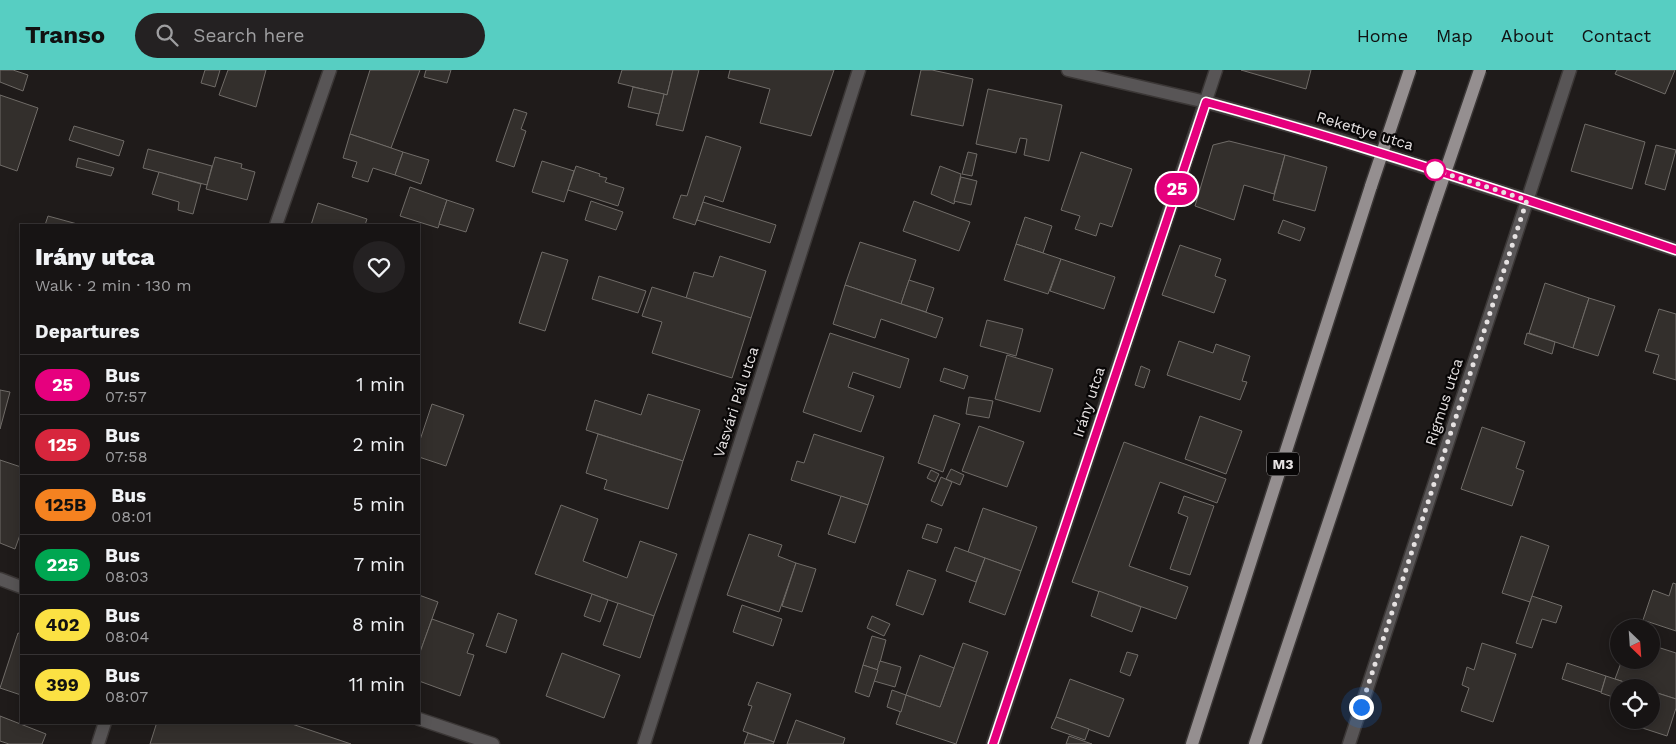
<!DOCTYPE html>
<html lang="en">
<head>
<meta charset="utf-8">
<style>
  :root { --surface:#171414; --page:#242122; --text:#f1f3f6; --muted:#9e9ea0; --line:#363334; --accent:#57cec2 }
  body { margin:0; font-family:"Work Sans",sans-serif; background:var(--page); color:var(--text); height:100vh; display:flex; flex-direction:column; font-size:19px; white-space:nowrap }
  * { box-sizing:border-box; margin:0 }
  p { font-size:16px; color:var(--muted) }
  .icon { flex:none; width:28px; height:28px; fill:none; stroke:currentColor; stroke-width:2; stroke-linecap:round; stroke-linejoin:round }
  .map { position:relative; flex:1; overflow:hidden }
  .side { position:absolute; left:20px; top:154px; width:400px; height:500px; display:flex; flex-direction:column; background:var(--surface); border-radius:0px; box-shadow:0 2px 12px #0003,0 0 0 1px var(--line) }
  .side>* { flex:none }
  .badge { padding:0 10px; border-radius:16px; font-size:18px; line-height:32px }
  .needle { width:32px; rotate:155deg }
  .buttons { position:absolute; left:1610px; top:549px; display:grid; gap:10px }
  .buttons a { display:grid; place-items:center; width:50px; height:50px; border-radius:50%; background:var(--surface); box-shadow:0 2px 12px #0003,0 0 0 1px var(--line); font-size:25px }
  .you { position:absolute; width:25px; height:25px; margin:-12px; border:4px solid #fff; border-radius:50%; background:#1a73e8; box-shadow:0 0 0 8px #1a73e833 }
  .map>.badge { position:absolute; translate:-50% -50%; box-shadow:0 0 0 2px #fff }
  h2 { padding:0 15px; font-size:19px; line-height:45px }
  .round { display:grid; place-items:center; flex:none; width:52px; height:52px; border-radius:26px; background:var(--page) }
  .overview { display:flex; align-items:center; justify-content:space-between; height:85px; padding:0 15px }
  h1 { font-size:24px; font-weight:800; line-height:38px }
  ul { padding:0; list-style:none }
  li { display:flex; align-items:center; gap:15px; height:60px; padding:0 15px; border-top:1px solid var(--line) }
  li div { flex:1 }
  li b { display:block; font-size:19px }
  li em { font-style:normal }
  li .badge { min-width:55px; font-weight:700; text-align:center }
  header { display:flex; align-items:center; gap:30px; box-sizing:border-box; height:70px; padding:0 25px; background:var(--accent); color:#111 }
  header strong { font-size:24px }
  nav { display:flex; gap:28px; margin-inline-start:auto; font-size:18px }
  .search { width:350px; height:45px; background:var(--page); display:flex; align-items:center; gap:12px; box-sizing:border-box; padding:0 18px; border-radius:28px; color:var(--muted); font-size:19px }
  .map>svg:first-child { display:block }
  .building { fill:#332f2c; stroke:#706c68 }
  .lines { fill:none; stroke-linecap:round; stroke-linejoin:round }
  .minor-casing { stroke:#3b3736; stroke-width:15 }
  .major-casing { stroke:#3b3736; stroke-width:15 }
  .minor { stroke:#585556; stroke-width:12 }
  .major { stroke:#958f90; stroke-width:12 }
  .major-bridge-casing { stroke:#3b3736; stroke-width:15; stroke-linecap:butt }
  .major-bridge { stroke:#958f90; stroke-width:12 }
  .line-casing { stroke:#fff; stroke-width:11 }
  .line { stroke:#e6007e; stroke-width:8 }
  .walk { stroke:#e6e2e2; stroke-width:5; stroke-dasharray:0 9 }
  .stop-dot { fill:#fff; stroke:#e6007e; stroke-width:2.5 }
  .labels { text-anchor:middle; dominant-baseline:central; stroke-width:4.5; stroke-linejoin:round; paint-order:stroke }
  .shield { fill:#080606; stroke:#a3a0a0; stroke-width:1 }
  .shield-label { font-size:14px; font-weight:bold; fill:#e6e2e2 }
  .street-label { font-size:15px; fill:#e6e2e2; stroke:#080606 }
</style>
</head>
<body>
<header>
<strong>Transo</strong>
<div class="search"><svg class="icon" aria-label="search" viewBox="0 0 24 24"><circle cx="10" cy="10" r="6"/><path d="M15 15l6 6"/></svg>Search here</div>
<nav><a>Home</a><a>Map</a><a>About</a><a>Contact</a></nav>
</header>
<div class="map">
<svg width="1676" height="674" viewBox="0 0 1676 674">
  <rect width="100%" height="100%" fill="#1f1b1a"/>
  <!-- building -->
  <g class="building">
    <polygon points="0,0 13,0 28,5 23,21 0,12"/>
    <polygon points="205,0 220,0 215,17 201,13"/>
    <polygon points="228,0 266,0 256,37 219,25"/>
    <polygon points="370,0 420,0 391,78 350,64"/>
    <polygon points="426,0 451,0 447,13 424,7"/>
    <polygon points="622,0 673,0 667,25 618,13"/>
    <polygon points="673,0 699,0 683,61 656,55 664,24 667,25"/>
    <polygon points="730,0 834,0 811,66 760,53 770,19 728,8"/>
    <polygon points="921,0 932,0 973,9 963,56 911,45"/>
    <polygon points="1241,0 1311,0 1306,19"/>
    <polygon points="1617,0 1675,0 1665,24 1615,4"/>
    <polygon points="633,17 664,24 659,44 628,37"/>
    <polygon points="988,19 1062,35 1049,91 1024,85 1027,69 1020,68 1016,83 976,74"/>
    <polygon points="0,25 38,38 17,101 0,95"/>
    <polygon points="514,39 527,43 521,59 526,61 514,97 496,91"/>
    <polygon points="1585,54 1645,72 1632,119 1571,101"/>
    <polygon points="74,56 124,71 119,86 69,70"/>
    <polygon points="350,64 403,82 395,105 373,98 368,112 352,107 357,92 343,88"/>
    <polygon points="706,66 741,77 723,132 705,126 695,155 673,148 681,125 687,126"/>
    <polygon points="1229,71 1285,85 1274,124 1244,115 1234,150 1195,136 1213,75"/>
    <polygon points="1656,75 1676,80 1665,120 1645,114"/>
    <polygon points="148,79 212,96 207,115 143,98"/>
    <polygon points="403,82 429,90 421,114 395,105"/>
    <polygon points="968,82 977,84 972,106 962,104"/>
    <polygon points="1081,82 1132,99 1112,157 1100,153 1096,166 1075,159 1080,146 1061,140"/>
    <polygon points="1285,85 1327,97 1315,141 1273,130"/>
    <polygon points="215,87 242,94 241,98 255,102 247,130 206,119"/>
    <polygon points="78,88 114,98 111,106 76,97"/>
    <polygon points="542,91 574,101 564,132 532,122"/>
    <polygon points="576,96 600,104 599,106 607,108 605,112 624,118 618,136 568,120"/>
    <polygon points="940,96 961,104 954,134 931,124"/>
    <polygon points="159,102 201,114 193,144 178,140 179,132 152,124"/>
    <polygon points="961,107 977,111 971,135 954,131"/>
    <polygon points="410,117 447,130 438,158 400,146"/>
    <polygon points="447,130 474,139 466,162 439,154"/>
    <polygon points="591,131 623,142 616,160 585,150"/>
    <polygon points="914,131 970,152 959,181 903,161"/>
    <polygon points="703,132 776,155 770,173 697,150"/>
    <polygon points="318,133 367,149 365,155 311,155"/>
    <polygon points="48,146 81,155 45,155"/>
    <polygon points="1025,147 1052,156 1043,183 1016,174"/>
    <polygon points="1283,150 1305,158 1300,171 1278,163"/>
    <polygon points="860,172 916,190 901,234 845,215"/>
    <polygon points="1016,174 1061,189 1048,224 1004,210"/>
    <polygon points="1180,175 1221,189 1215,206 1226,210 1214,243 1162,225"/>
    <polygon points="542,182 568,190 545,261 519,253"/>
    <polygon points="720,186 766,201 751,248 686,228 694,202 713,207"/>
    <polygon points="1061,189 1115,207 1104,239 1050,221"/>
    <polygon points="599,206 646,221 638,243 592,229"/>
    <polygon points="909,210 934,218 926,242 901,234"/>
    <polygon points="1545,213 1589,228 1573,278 1529,263"/>
    <polygon points="845,215 943,248 936,268 881,249 875,268 833,254"/>
    <polygon points="652,217 751,248 732,308 652,283 662,252 642,246"/>
    <polygon points="1589,228 1615,236 1598,286 1573,278"/>
    <polygon points="1659,239 1676,244 1676,310 1653,303 1659,285 1645,281"/>
    <polygon points="987,250 1023,259 1016,286 980,276"/>
    <polygon points="830,263 909,289 900,318 853,302 848,317 874,326 861,362 803,342"/>
    <polygon points="1527,263 1555,272 1552,284 1524,274"/>
    <polygon points="1179,271 1213,283 1216,274 1250,286 1242,311 1247,312 1240,330 1167,305"/>
    <polygon points="1007,285 1053,299 1040,342 995,329"/>
    <polygon points="1141,296 1150,300 1144,318 1135,315"/>
    <polygon points="944,298 968,306 964,319 940,311"/>
    <polygon points="0,320 10,322 0,359"/>
    <polygon points="648,324 700,340 683,391 586,360 595,330 641,345"/>
    <polygon points="969,327 993,331 989,348 966,344"/>
    <polygon points="432,334 464,345 446,396 419,387 419,373"/>
    <polygon points="934,345 960,354 943,402 918,393"/>
    <polygon points="1200,346 1242,361 1226,404 1185,389"/>
    <polygon points="979,356 1024,372 1007,417 962,401"/>
    <polygon points="1482,357 1525,372 1516,398 1524,401 1512,436 1461,419"/>
    <polygon points="598,364 683,391 668,439 604,419 607,410 586,403"/>
    <polygon points="814,364 884,387 868,435 791,410 797,391 804,393"/>
    <polygon points="1124,372 1226,409 1217,433 1160,412 1129,496 1188,517 1176,549 1072,512"/>
    <polygon points="0,390 21,397 21,462 15,479 0,473"/>
    <polygon points="951,399 964,405 960,415 946,409"/>
    <polygon points="931,400 939,404 935,412 927,408"/>
    <polygon points="941,407 952,412 942,436 931,431"/>
    <polygon points="841,426 868,435 855,473 828,464"/>
    <polygon points="1184,426 1214,436 1190,505 1170,499 1188,447 1178,443"/>
    <polygon points="561,435 598,449 583,491 627,508 640,471 677,484 654,546 535,504"/>
    <polygon points="983,438 1037,457 1021,501 968,482"/>
    <polygon points="927,454 942,459 937,473 922,468"/>
    <polygon points="749,464 782,475 778,486 796,493 779,542 727,525"/>
    <polygon points="1521,466 1549,476 1530,532 1502,523"/>
    <polygon points="955,477 985,488 976,512 946,501"/>
    <polygon points="985,488 1021,501 1005,545 969,532"/>
    <polygon points="796,493 816,499 802,542 782,536"/>
    <polygon points="908,500 936,510 923,545 896,535"/>
    <polygon points="1673,513 1676,514 1676,561 1643,550 1653,520 1669,526"/>
    <polygon points="1099,521 1141,537 1132,562 1091,546"/>
    <polygon points="592,524 608,530 600,552 584,546"/>
    <polygon points="419,525 438,532 419,585"/>
    <polygon points="1532,526 1562,536 1556,553 1542,549 1532,578 1516,573"/>
    <polygon points="618,533 654,546 640,588 603,575"/>
    <polygon points="742,535 782,549 773,576 733,562"/>
    <polygon points="498,543 517,550 506,583 486,576"/>
    <polygon points="872,546 890,554 884,566 867,558"/>
    <polygon points="432,549 474,564 467,583 474,585 460,626 419,611 419,585"/>
    <polygon points="18,563 21,564 21,625 0,618"/>
    <polygon points="872,566 886,570 878,600 863,595"/>
    <polygon points="963,573 988,582 956,674 896,654 906,625 940,637"/>
    <polygon points="1482,573 1516,584 1493,652 1461,641 1469,618 1462,615 1467,597 1474,600"/>
    <polygon points="1651,575 1676,583 1676,629 1651,621 1651,618 1642,618 1615,609 1622,590 1651,590"/>
    <polygon points="1127,582 1138,585 1130,606 1120,602"/>
    <polygon points="562,583 620,605 604,648 546,626"/>
    <polygon points="920,585 954,598 940,637 906,625"/>
    <polygon points="880,591 901,597 895,617 874,611"/>
    <polygon points="1567,593 1606,606 1601,622 1562,609"/>
    <polygon points="863,595 878,600 869,627 855,622"/>
    <polygon points="1606,606 1642,618 1619,618 1619,629 1601,623"/>
    <polygon points="1070,609 1124,629 1109,667 1056,647"/>
    <polygon points="757,612 791,624 774,672 743,661 752,636 748,635"/>
    <polygon points="892,620 906,625 901,642 887,637"/>
    <polygon points="1651,621 1676,629 1676,638 1667,666 1627,653 1628,650 1651,650"/>
    <polygon points="0,646 46,664 42,674 9,674 0,671"/>
    <polygon points="1056,647 1089,659 1085,670 1051,658"/>
    <polygon points="796,650 845,668 843,674 787,674"/>
    <polygon points="157,652 286,652 351,674 150,674"/>
    <polygon points="748,663 774,672 773,674 744,674"/>
    <polygon points="1069,666 1092,674 1066,674"/>
  </g>
  <g class="lines">
    <!-- minor casing -->
    <g class="minor-casing">
      <g id="minor">
        <polyline points="1068,0 1206,32 1330,67 1527,130 1676,180"/>
        <polyline points="276,155 330,0"/>
        <polyline points="0,509 21,517"/>
        <polyline points="419,649 493,674"/>
        <polyline points="98,674 105,652"/>
        <polyline points="644,674 859,0"/>
        <polyline points="993,674 1216,0"/>
        <polyline points="1349,674 1570,0"/>
      </g>
    </g>
    <!-- major casing -->
    <g class="major-casing">
      <g id="major">
        <polyline points="1192,674 1371,116"/>
        <polyline points="1255,674 1433,138"/>
      </g>
    </g>
    <!-- minor -->
    <use href="#minor" class="minor"/>
    <!-- major -->
    <use href="#major" class="major"/>
    <!-- major-bridge casing -->
    <g class="major-bridge-casing">
      <g id="major-bridge">
        <polyline points="1371,116 1410,0"/>
        <polyline points="1433,138 1480,0"/>
      </g>
    </g>
    <!-- major-bridge -->
    <use href="#major-bridge" class="major-bridge"/>
  </g>
  <g class="lines">
    <!-- line casing -->
    <g class="line-casing">
      <path id="line" d="M993,674l213,-642c158,43 314,95 470,148"/>
    </g>
    <!-- line -->
    <use href="#line" class="line"/>
    <!-- walk -->
    <polyline class="walk" points="1361,637 1527,130 1435,100"/>
  </g>
  <!-- markers -->
  <circle class="stop-dot" cx="1435" cy="100" r="10"/>
  <g class="labels">
    <!-- shield labels -->
    <rect class="shield" x="1267" y="382.5" width="32" height="23" rx="4"/>
    <g class="shield-label">
      <text x="1283" y="394">M3</text>
    </g>
    <!-- street labels -->
    <g class="street-label">
      <text transform="translate(1365 61) rotate(17)">Rekettye utca</text>
      <text transform="translate(736 332) rotate(-72)">Vasvári Pál utca</text>
      <text transform="translate(1089 332) rotate(-72)">Irány utca</text>
      <text transform="translate(1444 332) rotate(-72)">Rigmus utca</text>
    </g>
  </g>
</svg>
<div class="buttons">
<a><svg class="needle" viewBox="-14 -14 28 28"><path d="M0-13l5 13h-10z" fill="#e53935"/><path d="M0 13l5-13h-10z" fill="#9e9ea0"/></svg></a>
<a><svg class="icon" aria-label="locate" viewBox="0 0 24 24"><circle cx="12" cy="12" r="6"/><path d="M12 2v4M12 18v4M2 12h4M18 12h4"/></svg></a>
</div>
<div class="you" style="left:1361px;top:637px"></div>
<b class="badge" style="left:1177px;top:119px;background:#e6007e;color:#fff">25</b>
<section class="side">
<div class="overview"><div><h1>Irány utca</h1><p>Walk · 2 min · 130 m</p></div><a class="round"><svg class="icon" aria-label="heart" viewBox="0 0 24 24"><path d="M12 20l-8-8c-3-5 5-10 8-4 3-6 11-1 8 4z"/></svg></a></div>
<h2>Departures</h2>
<ul>
<li><span class="badge" style="background:#e6007e;color:#fff">25</span><div><b>Bus</b><p>07:57</p></div><em>1 min</em></li>
<li><span class="badge" style="background:#d7263d;color:#fff">125</span><div><b>Bus</b><p>07:58</p></div><em>2 min</em></li>
<li><span class="badge" style="background:#f58220;color:#111">125B</span><div><b>Bus</b><p>08:01</p></div><em>5 min</em></li>
<li><span class="badge" style="background:#00a651;color:#fff">225</span><div><b>Bus</b><p>08:03</p></div><em>7 min</em></li>
<li><span class="badge" style="background:#fbe143;color:#111">402</span><div><b>Bus</b><p>08:04</p></div><em>8 min</em></li>
<li><span class="badge" style="background:#fbe143;color:#111">399</span><div><b>Bus</b><p>08:07</p></div><em>11 min</em></li>
</ul>
</section>
</div>
</body>
</html>
